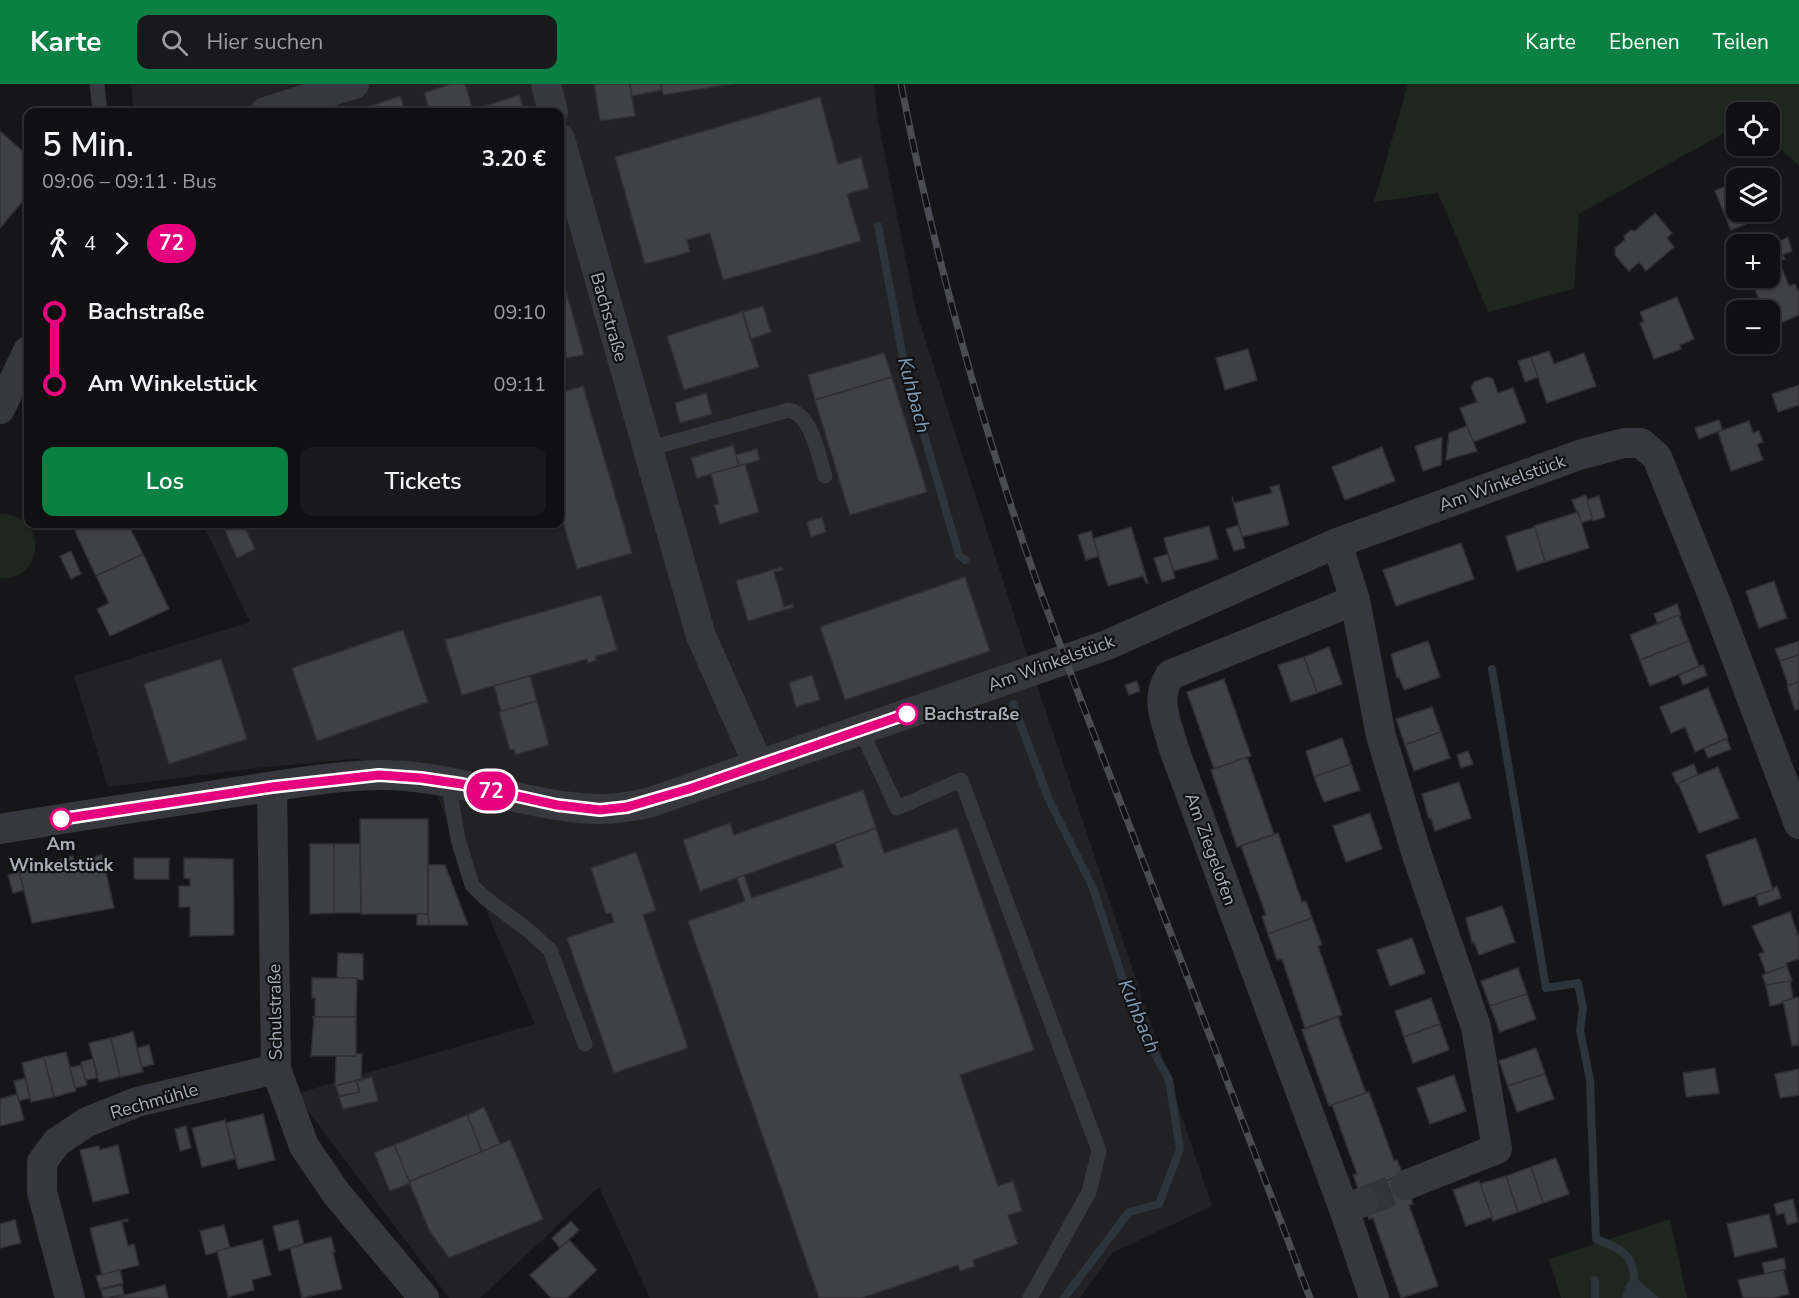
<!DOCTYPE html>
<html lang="de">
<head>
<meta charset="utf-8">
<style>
  :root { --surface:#101012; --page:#19191b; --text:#f1f3f6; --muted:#9c9d9f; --line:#303032; --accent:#0b8043 }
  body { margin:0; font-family:"Nunito Sans",sans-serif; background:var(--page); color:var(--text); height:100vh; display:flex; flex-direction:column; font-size:22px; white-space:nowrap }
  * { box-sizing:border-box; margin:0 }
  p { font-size:20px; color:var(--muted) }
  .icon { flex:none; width:33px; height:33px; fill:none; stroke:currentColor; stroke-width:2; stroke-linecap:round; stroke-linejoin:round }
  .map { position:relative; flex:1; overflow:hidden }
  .details { position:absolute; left:24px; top:24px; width:540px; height:420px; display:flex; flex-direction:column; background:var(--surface); border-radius:12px; box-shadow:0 2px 4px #0004,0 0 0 2px var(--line) }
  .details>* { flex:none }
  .badge { padding:0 12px; border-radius:20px; font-size:21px; line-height:39px }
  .fabs { position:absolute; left:1726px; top:18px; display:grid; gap:12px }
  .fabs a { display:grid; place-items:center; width:54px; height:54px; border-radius:12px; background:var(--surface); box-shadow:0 2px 4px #0004,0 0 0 2px var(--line); font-size:30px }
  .map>.badge { position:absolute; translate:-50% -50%; box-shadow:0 0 0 3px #fff }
  .legs { display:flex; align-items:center; gap:9px; height:66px; padding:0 18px; font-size:20px }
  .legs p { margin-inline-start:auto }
  .headline { display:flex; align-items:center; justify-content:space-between; height:102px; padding:0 18px }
  h1 { font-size:33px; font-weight:600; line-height:45px }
  .cta { display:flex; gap:12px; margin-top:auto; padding:12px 18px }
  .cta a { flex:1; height:69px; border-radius:12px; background:var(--accent); color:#fff; font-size:24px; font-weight:600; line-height:69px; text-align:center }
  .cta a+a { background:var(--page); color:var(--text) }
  ul { padding:0 18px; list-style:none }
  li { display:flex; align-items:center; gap:21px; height:72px; font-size:22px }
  li i { display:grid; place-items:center; width:9px; height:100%; margin:0 8px; background:currentColor }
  li i::after { content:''; width:15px; height:15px; margin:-8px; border:4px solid; border-radius:50%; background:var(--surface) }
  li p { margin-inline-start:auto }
  li:first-child i { background:linear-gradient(#0000 50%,currentColor 0) }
  li:last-child i { background:linear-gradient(currentColor 50%,#0000 0) }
  header { display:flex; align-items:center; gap:36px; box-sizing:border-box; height:84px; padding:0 30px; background:var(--accent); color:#fff }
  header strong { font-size:28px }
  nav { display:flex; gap:33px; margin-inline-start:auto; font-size:21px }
  .search { width:420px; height:54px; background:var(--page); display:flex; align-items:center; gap:15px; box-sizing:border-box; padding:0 21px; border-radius:12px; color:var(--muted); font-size:22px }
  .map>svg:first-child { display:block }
  .built { fill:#222225 }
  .green { fill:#1e261f }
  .water { fill:#2c353c }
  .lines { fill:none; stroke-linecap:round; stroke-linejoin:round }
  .stream { stroke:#2c353c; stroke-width:8 }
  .building { fill:#404145; stroke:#303034; stroke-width:1.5 }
  .minor-tunnel { stroke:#333438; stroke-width:30; stroke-dasharray:30 15; stroke-linecap:butt }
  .service { stroke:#37383d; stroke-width:15 }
  .minor { stroke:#37383d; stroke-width:30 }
  .rail-casing { stroke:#4a4c52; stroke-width:7 }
  .rail { stroke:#111113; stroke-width:4.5; stroke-dasharray:14; stroke-linecap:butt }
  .line-1-casing { stroke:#fff; stroke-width:14 }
  .line-1 { stroke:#e6007e; stroke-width:9 }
  .stop-1-dot { fill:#fff; stroke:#e6007e; stroke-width:3 }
  .labels { text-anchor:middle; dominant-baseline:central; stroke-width:4.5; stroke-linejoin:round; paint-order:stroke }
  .street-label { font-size:18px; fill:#a8adb8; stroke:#111113 }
  .stop-label { font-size:18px; font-weight:bold; fill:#a8adb8; stroke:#111113; text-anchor:start }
  .water-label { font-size:20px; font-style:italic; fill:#7f9bb3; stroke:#111113 }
</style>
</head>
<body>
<header>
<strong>Karte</strong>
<div class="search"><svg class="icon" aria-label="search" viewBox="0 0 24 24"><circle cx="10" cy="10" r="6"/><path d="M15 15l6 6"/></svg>Hier suchen</div>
<nav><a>Karte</a><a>Ebenen</a><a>Teilen</a></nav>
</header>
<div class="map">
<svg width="1799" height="1214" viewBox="0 0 1799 1214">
  <rect width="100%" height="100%" fill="#161618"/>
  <!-- built -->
  <polygon class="built" points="131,0 874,0 878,37 916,227 1026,568 1212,1122 1112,1169 1080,1214 650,1214 599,1103 480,1214 449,1214 295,1010 535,940 425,684 355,675 256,684 108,703 74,592 250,538 203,440 560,440 560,28 134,28"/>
  <!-- green -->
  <g class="green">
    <polygon points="1408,0 1799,0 1799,82 1770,55 1770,28 1737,28 1737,42 1579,130 1574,205 1488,228 1438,109 1374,118"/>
    <path d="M0,430c49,-1 45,68 0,64z"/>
    <polygon points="1670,1135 1687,1214 1561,1214 1549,1175"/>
  </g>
  <!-- water -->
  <polygon class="water" points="1634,1192 1659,1214 1622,1214 1626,1201"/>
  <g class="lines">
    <!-- stream -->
    <g class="stream">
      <polyline points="878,142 906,289 959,471 965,476"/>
      <path d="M1492,585l54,319 32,-5 5,25 -3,22 10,50 6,159c37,14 38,20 39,59"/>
      <polyline points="1013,620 1049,716 1093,804 1135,933 1169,996 1180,1065 1159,1120 1129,1128 1064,1214"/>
      <polyline points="1595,1196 1595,1214"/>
    </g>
  </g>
  <!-- building -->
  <g class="building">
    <polygon points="451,0 465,0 473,26 519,11 525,28 430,28 424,9"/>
    <polygon points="594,0 630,0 635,32 600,37"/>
    <polygon points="630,0 661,0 662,6 632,12"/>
    <polygon points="661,0 731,0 663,11"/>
    <polygon points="400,12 406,28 366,28 365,24"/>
    <polygon points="820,13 838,80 861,73 869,104 847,110 861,157 723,196 710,149 687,156 690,168 645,180 615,73"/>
    <polygon points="0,47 28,72 28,111 0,144"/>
    <polygon points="1737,97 1737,128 1766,128 1767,131 1731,146 1715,107"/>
    <polygon points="1655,129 1672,149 1667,154 1674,163 1646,187 1639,178 1629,187 1615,171 1615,164 1625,156 1624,152 1631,146 1635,147"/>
    <polygon points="1788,153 1792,167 1770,176 1770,162"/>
    <polygon points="1783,171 1785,175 1779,177 1789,202 1795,200 1799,209 1799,231 1771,243 1770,226 1764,226 1750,194 1770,194 1770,176"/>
    <polygon points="560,186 584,271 560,275"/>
    <polygon points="1677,213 1694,255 1680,261 1681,265 1654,275 1640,239 1644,238 1640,228"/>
    <polygon points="763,222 771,248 751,255 743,228"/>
    <polygon points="742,228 759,283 684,306 667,252"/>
    <polygon points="1248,265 1257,296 1225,306 1216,274"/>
    <polygon points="1549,267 1554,280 1584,269 1596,302 1547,319 1531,273"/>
    <polygon points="884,269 892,293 815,316 808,291"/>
    <polygon points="1531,273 1538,293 1525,298 1518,277"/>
    <polygon points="892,293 927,408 850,431 815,316"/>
    <polygon points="1488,293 1493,295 1498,309 1513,304 1526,338 1473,358 1460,324 1477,318 1471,303 1474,298"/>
    <polygon points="1799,301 1799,321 1778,328 1772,310"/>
    <polygon points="583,302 632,469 577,485 560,428 560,309"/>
    <polygon points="706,309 712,330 680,339 675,319"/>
    <polygon points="1719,336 1722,346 1699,355 1695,344"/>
    <polygon points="1749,337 1753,349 1759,347 1763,358 1757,360 1763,376 1731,387 1718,348"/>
    <polygon points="1467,342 1477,367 1446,376 1449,349"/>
    <polygon points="1442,353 1441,381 1423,387 1415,362"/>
    <polygon points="733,361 739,382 697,394 691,374"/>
    <polygon points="1382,363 1395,397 1345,416 1332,383"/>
    <polygon points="757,365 760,376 739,382 736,371"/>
    <polygon points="745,380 759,428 720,440 714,421 719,420 711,390"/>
    <polygon points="1279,401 1289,441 1242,453 1232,413 1234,419 1272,409 1270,403"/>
    <polygon points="1586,411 1593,435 1581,439 1572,416"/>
    <polygon points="1599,412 1605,433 1593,437 1587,416"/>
    <polygon points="1578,428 1589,464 1545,478 1534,442"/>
    <polygon points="822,433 826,448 811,453 807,438"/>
    <polygon points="89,440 128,440 143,470 96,492 75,447"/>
    <polygon points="228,440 243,440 255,465 237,474 223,442"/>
    <polygon points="1239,441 1245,464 1234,467 1226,445"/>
    <polygon points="1209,442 1218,475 1173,487 1164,454"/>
    <polygon points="1131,443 1148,499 1146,499 1143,492 1108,502 1093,455"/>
    <polygon points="1535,443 1545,478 1517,487 1506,452"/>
    <polygon points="1091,447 1099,472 1086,476 1078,451"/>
    <polygon points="1461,459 1474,495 1396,522 1383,486"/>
    <polygon points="71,467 81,490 71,495 60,472"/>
    <polygon points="143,470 169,525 110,552 97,525 109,519 96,492"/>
    <polygon points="1168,470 1175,494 1162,498 1154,474"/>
    <polygon points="782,483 783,486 774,488 784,523 793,520 794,523 748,537 736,497"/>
    <polygon points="965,493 990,567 845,616 820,543"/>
    <polygon points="1774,497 1787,534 1759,544 1746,507"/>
    <polygon points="601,511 617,566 595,573 597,576 588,579 587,575 462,611 445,556"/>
    <polygon points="1677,520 1681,531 1658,540 1654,530"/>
    <polygon points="1679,531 1689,557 1640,576 1630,551"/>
    <polygon points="403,546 428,618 317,657 292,584"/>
    <polygon points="1428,557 1440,593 1404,606 1399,593 1397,594 1391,570"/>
    <polygon points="1689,557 1699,582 1650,602 1640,576"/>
    <polygon points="1799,557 1799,571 1780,577 1775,565"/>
    <polygon points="1329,563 1342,600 1317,609 1304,573"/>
    <polygon points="1799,571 1799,598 1788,601 1780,577"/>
    <polygon points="1304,573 1317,609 1291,618 1278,581"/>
    <polygon points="221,575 247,655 169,680 144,600"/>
    <polygon points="1703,581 1707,591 1683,601 1679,591"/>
    <polygon points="812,591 820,616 796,623 789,599"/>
    <polygon points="530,592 537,617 501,627 494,602"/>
    <polygon points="1224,595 1251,672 1214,685 1187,608"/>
    <polygon points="1137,597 1140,607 1129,611 1125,601"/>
    <polygon points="1799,598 1799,625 1795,626 1787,602"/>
    <polygon points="1708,604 1728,654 1695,668 1685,643 1671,649 1660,623"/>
    <polygon points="537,617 549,661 515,671 514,665 510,666 499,628"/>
    <polygon points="1432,623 1441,648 1405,661 1396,635"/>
    <polygon points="1441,648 1450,674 1414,687 1405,661"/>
    <polygon points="1342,654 1351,680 1314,693 1306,667"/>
    <polygon points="1727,655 1731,665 1708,674 1704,664"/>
    <polygon points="1468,667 1473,680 1461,684 1457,671"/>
    <polygon points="1247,673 1274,750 1237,763 1211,686"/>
    <polygon points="1351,680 1360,706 1324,718 1314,693"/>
    <polygon points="1694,680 1698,691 1677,700 1672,689"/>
    <polygon points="1718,683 1739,734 1699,749 1678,699"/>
    <polygon points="1459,698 1471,734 1435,747 1431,734 1429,735 1422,710"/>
    <polygon points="863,706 876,744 700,807 683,756 730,739 734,751"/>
    <polygon points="1370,729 1382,765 1346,778 1333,742"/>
    <polygon points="360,735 428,735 428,830 361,830"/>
    <polygon points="876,744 884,769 957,744 1034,966 960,991 998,1102 1013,1097 1022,1127 1008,1131 1018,1160 973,1176 975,1182 960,1187 958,1181 862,1214 819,1214 688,837 745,817 737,794 744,791 752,814 843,783 835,759"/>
    <polygon points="1278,749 1302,818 1306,817 1312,834 1268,850 1262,832 1266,831 1241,762"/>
    <polygon points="1756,754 1773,806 1723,822 1706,771"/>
    <polygon points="310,760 334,760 334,829 310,830"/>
    <polygon points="334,760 360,760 361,829 334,829"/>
    <polygon points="636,768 656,826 643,831 688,964 614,989 567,854 614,838 611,829 606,830 591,784"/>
    <polygon points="102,771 114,824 32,839 19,787 73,772 74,778"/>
    <rect x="134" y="774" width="35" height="21"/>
    <polygon points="184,774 233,775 234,851 190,852 190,823 179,823 179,802 190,802 190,795 184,794"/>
    <polygon points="428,781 445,781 468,841 428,841"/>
    <polygon points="19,788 24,806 13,809 8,791"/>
    <polygon points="1777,802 1781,814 1759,822 1756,811 1773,806 1773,804"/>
    <polygon points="1502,822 1515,858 1479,871 1474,858 1472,859 1466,834"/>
    <polygon points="1790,828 1799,854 1799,875 1786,879 1787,882 1766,889 1759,870 1764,868 1752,842"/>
    <polygon points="417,830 428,830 429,841 417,841"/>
    <polygon points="1312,834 1322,861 1318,862 1342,931 1305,944 1282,875 1277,876 1268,850"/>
    <polygon points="1412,854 1425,889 1390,902 1377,866"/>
    <polygon points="338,869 363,870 363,896 337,894"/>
    <polygon points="1787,882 1792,897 1766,901 1762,891"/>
    <polygon points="1518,884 1527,910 1490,922 1481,897"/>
    <polygon points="312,894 357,894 356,933 312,933 315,932 315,914 312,914"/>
    <polygon points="1790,897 1793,914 1783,917 1783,919 1770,922 1766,901"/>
    <polygon points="1527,910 1536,935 1500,948 1490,922"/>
    <polygon points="1799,913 1799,961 1792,962 1783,917"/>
    <polygon points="1431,914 1440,940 1404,953 1395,927"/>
    <polygon points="312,933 356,933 356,972 311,972 314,934"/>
    <polygon points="1338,933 1366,1009 1329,1022 1302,946"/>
    <polygon points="1440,940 1449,966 1413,979 1404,953"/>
    <polygon points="133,948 143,988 120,993 111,954"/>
    <polygon points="111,954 120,993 99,998 89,959"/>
    <polygon points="149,961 154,980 142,983 137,964"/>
    <polygon points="1536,964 1545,990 1508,1002 1499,977"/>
    <polygon points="66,968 76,1007 54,1013 44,973"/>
    <polygon points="356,970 362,970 361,995 335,1002 336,972 356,972"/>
    <polygon points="44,973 54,1013 31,1018 22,979"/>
    <polygon points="93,975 97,994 85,996 81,978"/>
    <polygon points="81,981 87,1001 75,1004 70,983"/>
    <polygon points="1715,984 1719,1009 1686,1013 1683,989"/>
    <polygon points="1799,985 1799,1011 1780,1014 1775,990"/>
    <polygon points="1545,990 1554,1015 1517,1028 1508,1002"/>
    <polygon points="1454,991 1466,1027 1430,1040 1417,1004"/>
    <polygon points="372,993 378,1017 343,1025 339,1013 359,1008 357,997"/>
    <polygon points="25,994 30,1014 19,1017 14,997"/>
    <polygon points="356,997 359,1008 339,1012 336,1002"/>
    <polygon points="1369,1008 1394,1077 1397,1076 1403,1091 1359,1106 1353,1091 1357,1090 1332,1021"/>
    <polygon points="17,1010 24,1036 0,1042 0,1015"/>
    <polygon points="484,1023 500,1060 482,1068 467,1031"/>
    <polygon points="263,1030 275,1076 238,1085 226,1039"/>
    <polygon points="467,1031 482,1068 409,1098 394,1061"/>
    <polygon points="225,1036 235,1075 202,1083 192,1044"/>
    <polygon points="186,1042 191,1064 180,1067 175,1045"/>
    <polygon points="510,1056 543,1135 449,1174 429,1146 409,1098"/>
    <polygon points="118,1061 129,1109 93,1118 80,1066 99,1062 100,1066"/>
    <polygon points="394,1061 410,1099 390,1107 374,1069"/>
    <polygon points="1556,1074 1569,1110 1543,1119 1531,1083"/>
    <polygon points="1531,1083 1543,1119 1518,1128 1506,1092"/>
    <polygon points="1403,1091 1413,1120 1409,1121 1438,1202 1401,1214 1373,1134 1369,1135 1359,1106"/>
    <polygon points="1506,1092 1518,1128 1493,1137 1480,1100"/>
    <polygon points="1479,1097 1492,1133 1466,1142 1453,1106"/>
    <polygon points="1793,1115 1798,1138 1787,1141 1784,1129 1777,1131 1774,1120"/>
    <polygon points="1769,1130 1777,1163 1735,1173 1727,1140"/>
    <polygon points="127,1135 128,1137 122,1138 128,1162 134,1160 139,1181 102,1191 90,1144"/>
    <polygon points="15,1136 21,1159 0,1164 0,1140"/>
    <polygon points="298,1136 304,1160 279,1167 273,1142"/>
    <polygon points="571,1137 579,1146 560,1164 552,1154"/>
    <polygon points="224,1141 230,1164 206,1171 200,1147"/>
    <polygon points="331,1153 335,1168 333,1168 342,1205 302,1214 290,1164"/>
    <polygon points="262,1156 271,1191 252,1196 254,1206 228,1213 217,1167"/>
    <polygon points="569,1156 597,1186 567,1214 551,1214 530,1191"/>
    <polygon points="1784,1174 1786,1185 1765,1190 1762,1179"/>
    <polygon points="120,1186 123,1199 100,1205 96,1192"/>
    <polygon points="1783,1186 1789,1210 1774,1214 1743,1214 1738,1196"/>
    <polygon points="122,1201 124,1211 103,1214 101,1206"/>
    <polygon points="165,1201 168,1214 114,1214 153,1204"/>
  </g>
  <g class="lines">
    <!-- minor-tunnel -->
    <polyline class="minor-tunnel" points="1363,1118 1406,1101"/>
    <!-- service -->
    <g class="service">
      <polyline points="97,0 100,28"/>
      <path d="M647,365l142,-39c23,5 29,45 36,66"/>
      <polyline points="861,646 897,724 961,696 1099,1067 1089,1108 1030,1214"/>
      <polyline points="448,698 458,755 472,801 484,813 528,846 550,866 585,960"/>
    </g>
    <!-- minor -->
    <g class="minor">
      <polyline points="546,0 553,28"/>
      <polyline points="265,28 354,0"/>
      <polyline points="560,55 701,552 759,682"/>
      <polyline points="0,325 28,267"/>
      <polyline points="1337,459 1355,516 1381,652 1417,771 1476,943 1497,1065 1406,1101"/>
      <polyline points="272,703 276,985 304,1062 336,1109 424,1214"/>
      <path d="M0,745c76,-13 153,-24 229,-36 49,-7 100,-17 149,-18 76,-1 146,32 220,34 17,1 34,-3 50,-6l459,-158 230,-102 242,-88 45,-12h17l16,14 58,144 84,223"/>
      <polyline points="1363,1118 1344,1125 1374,1214"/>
      <path d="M1344,1125l-170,-460c-7,-27 -20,-48 -4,-74l185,-75"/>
      <polyline points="70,1214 42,1108 42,1078 57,1058 87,1038 137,1018 276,985"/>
    </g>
    <!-- rail casing -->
    <g class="rail-casing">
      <path id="rail" d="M901,0c30,156 72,310 123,461 34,99 73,197 111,295 58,153 117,305 175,458"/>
    </g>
    <!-- rail -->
    <use href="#rail" class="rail"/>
  </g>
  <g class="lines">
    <!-- line-1 casing -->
    <g class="line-1-casing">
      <polyline id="line-1" points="61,735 272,703 379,691 421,694 462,700 557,721 600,726 627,723 692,704 907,630"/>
    </g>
    <!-- line-1 -->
    <use href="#line-1" class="line-1"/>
  </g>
  <!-- markers -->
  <g class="stop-1-dot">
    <circle cx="907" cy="630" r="10"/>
    <circle cx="61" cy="735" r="10"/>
  </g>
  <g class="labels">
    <!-- street labels -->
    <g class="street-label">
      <text transform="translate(609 233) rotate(74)">Bachstraße</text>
      <text transform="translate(1502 399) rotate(-20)">Am Winkelstück</text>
      <text transform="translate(1051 579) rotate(-20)">Am Winkelstück</text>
      <text transform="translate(1211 765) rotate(70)">Am Ziegelofen</text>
      <text transform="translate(275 928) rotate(-91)">Schulstraße</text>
      <text transform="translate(154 1017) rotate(-16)">Rechmühle</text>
    </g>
    <!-- stop labels -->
    <g class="stop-label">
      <text x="924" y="630">Bachstraße</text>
      <text x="61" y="760" text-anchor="middle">Am<tspan x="61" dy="21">Winkelstück</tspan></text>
    </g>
    <!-- water labels -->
    <g class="water-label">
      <text transform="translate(914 311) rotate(75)">Kuhbach</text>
      <text transform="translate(1139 932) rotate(67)">Kuhbach</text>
    </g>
  </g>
</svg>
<div class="fabs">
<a><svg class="icon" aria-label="locate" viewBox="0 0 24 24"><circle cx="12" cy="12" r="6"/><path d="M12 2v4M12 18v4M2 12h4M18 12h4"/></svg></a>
<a><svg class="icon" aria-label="layers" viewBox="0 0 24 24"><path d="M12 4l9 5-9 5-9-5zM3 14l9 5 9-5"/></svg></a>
<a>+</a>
<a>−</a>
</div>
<b class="badge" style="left:491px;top:707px;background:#e6007e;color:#fff">72</b>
<section class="details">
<div class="headline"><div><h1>5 Min.</h1><p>09:06 – 09:11 · Bus</p></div><b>3.20 €</b></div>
<div class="legs"><svg class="icon" aria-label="walk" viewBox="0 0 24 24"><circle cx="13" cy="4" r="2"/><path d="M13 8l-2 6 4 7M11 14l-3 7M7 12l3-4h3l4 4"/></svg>4<svg class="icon" aria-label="forward" viewBox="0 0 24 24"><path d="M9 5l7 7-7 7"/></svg><b class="badge" style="background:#e6007e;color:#fff">72</b></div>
<ul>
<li><i style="color:#e6007e"></i><b>Bachstraße</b><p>09:10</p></li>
<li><i style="color:#e6007e"></i><b>Am Winkelstück</b><p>09:11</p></li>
</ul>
<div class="cta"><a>Los</a><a>Tickets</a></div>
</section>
</div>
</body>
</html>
